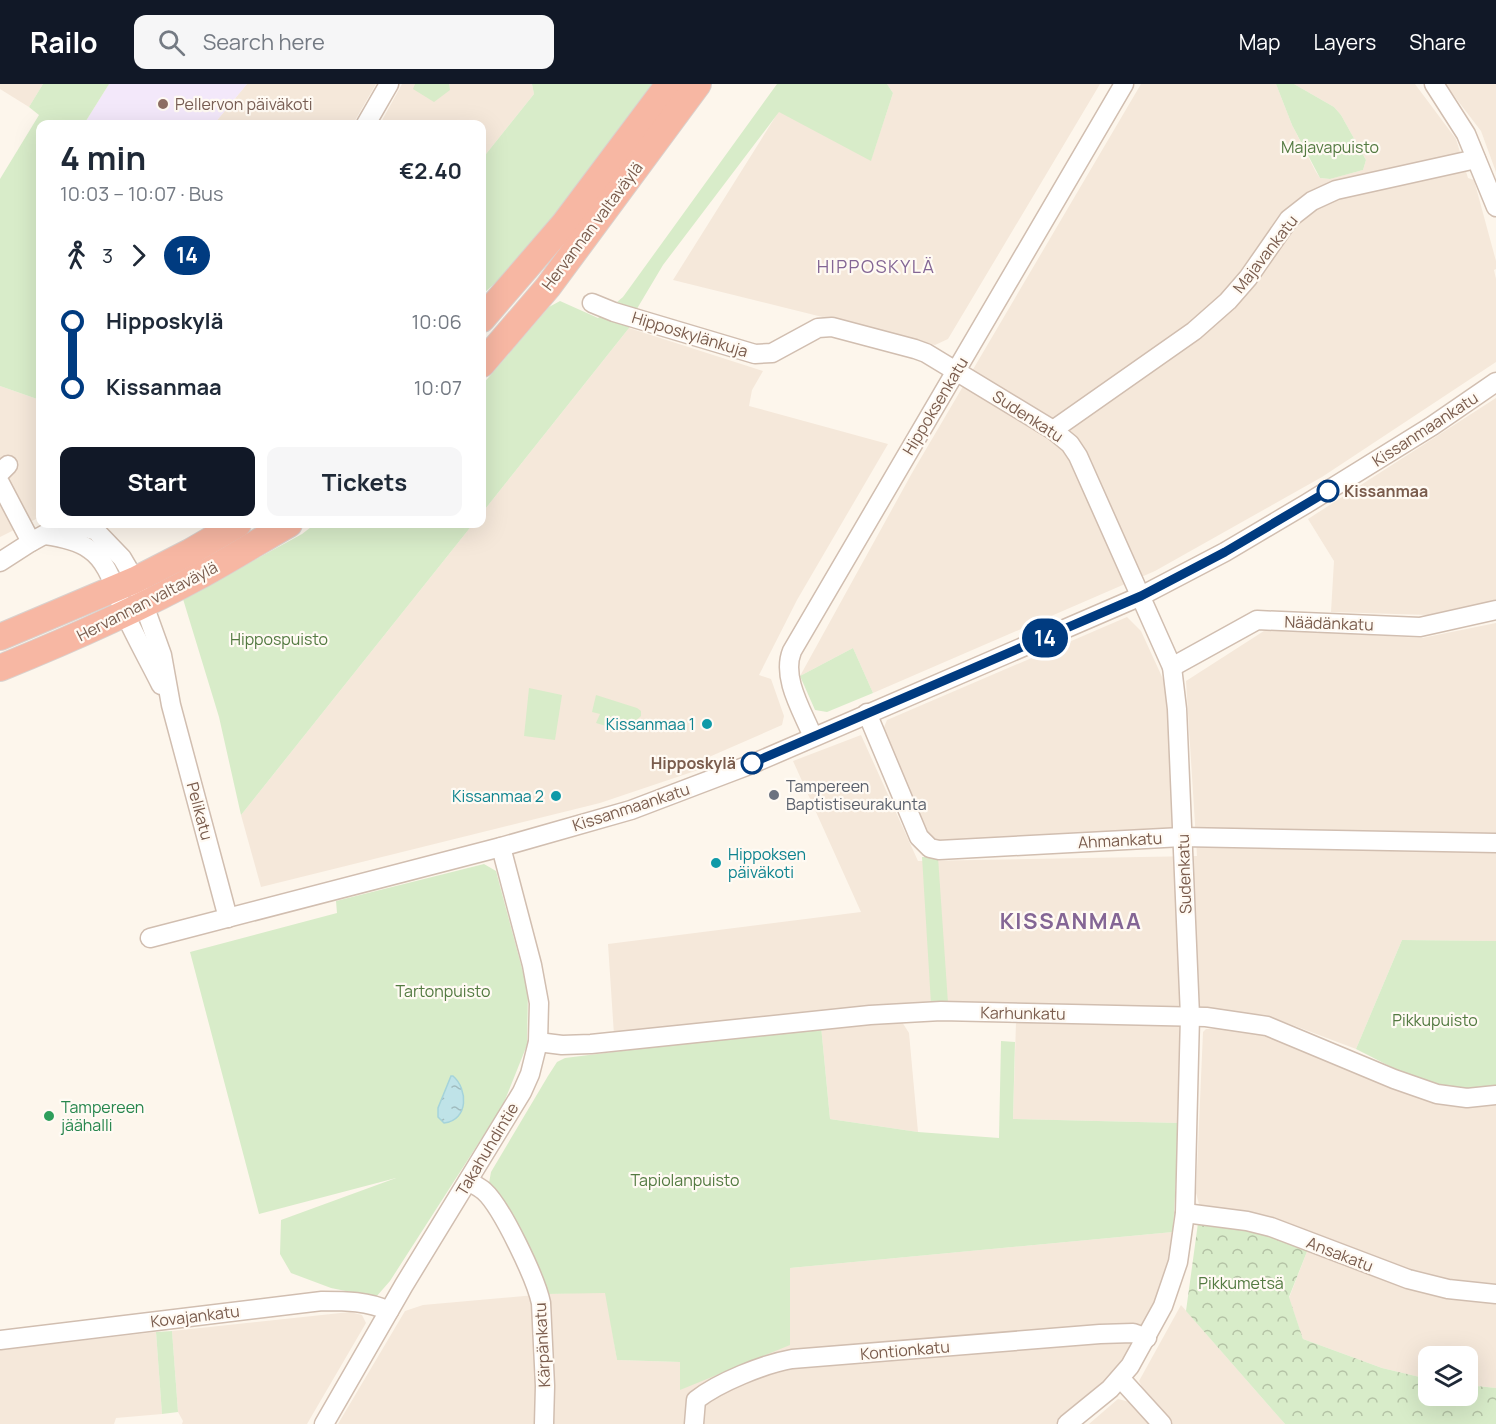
<!DOCTYPE html>
<html lang="en">
<head>
<meta charset="utf-8">
<style>
  :root { --surface:#fff; --page:#f6f6f7; --text:#1f2937; --muted:#747a83; --accent:#111827 }
  body { margin:0; font-family:Manrope,sans-serif; background:var(--page); color:var(--text); height:100vh; display:flex; flex-direction:column; font-size:22px; white-space:nowrap }
  * { box-sizing:border-box; margin:0 }
  p { font-size:20px; color:var(--muted) }
  .icon { flex:none; width:33px; height:33px; fill:none; stroke:currentColor; stroke-width:2; stroke-linecap:round; stroke-linejoin:round }
  .map { position:relative; flex:1; overflow:hidden }
  .details { position:absolute; left:36px; top:36px; width:450px; height:408px; display:flex; flex-direction:column; background:var(--surface); border-radius:12px; box-shadow:0 6px 24px #0002 }
  .details>* { flex:none }
  .badge { padding:0 12px; border-radius:20px; font-size:21px; line-height:39px }
  .fabs { position:absolute; left:1418px; top:1262px; display:grid; gap:12px }
  .fabs a { display:grid; place-items:center; width:60px; height:60px; border-radius:12px; background:var(--surface); box-shadow:0 6px 24px #0002; font-size:30px }
  .map>.badge { position:absolute; translate:-50% -50%; box-shadow:0 0 0 3px #fff }
  .legs { display:flex; align-items:center; gap:9px; height:66px; padding:0 24px; font-size:20px }
  .legs p { margin-inline-start:auto }
  .headline { display:flex; align-items:center; justify-content:space-between; height:102px; padding:0 24px }
  h1 { font-size:33px; font-weight:700; line-height:45px }
  .cta { display:flex; gap:12px; margin-top:auto; padding:12px 24px }
  .cta a { flex:1; height:69px; border-radius:12px; background:var(--accent); color:#fff; font-size:24px; font-weight:700; line-height:69px; text-align:center }
  .cta a+a { background:var(--page); color:var(--text) }
  ul { padding:0 24px; list-style:none }
  li { display:flex; align-items:center; gap:21px; height:66px; font-size:22px }
  li i { display:grid; place-items:center; width:9px; height:100%; margin:0 8px; background:currentColor }
  li i::after { content:''; width:15px; height:15px; margin:-8px; border:4px solid; border-radius:50%; background:var(--surface) }
  li p { margin-inline-start:auto }
  li:first-child i { background:linear-gradient(#0000 50%,currentColor 0) }
  li:last-child i { background:linear-gradient(currentColor 50%,#0000 0) }
  header { display:flex; align-items:center; gap:36px; box-sizing:border-box; height:84px; padding:0 30px; background:var(--accent); color:#fff }
  header strong { font-size:28px }
  nav { display:flex; gap:33px; margin-inline-start:auto; font-size:21px }
  .search { width:420px; height:54px; background:var(--page); display:flex; align-items:center; gap:15px; box-sizing:border-box; padding:0 21px; border-radius:12px; color:var(--muted); font-size:22px }
  .map>svg:first-child { display:block }
  .residential { fill:#f5e8da }
  .education { fill:#f3e8fa }
  .forest { fill:url(#forest-crowns) }
  .green { fill:#d8ecc9 }
  .water { fill:url(#water-ripples); stroke:#a5d3da; stroke-width:1.5 }
  .lines { fill:none; stroke-linecap:round; stroke-linejoin:round }
  .minor-casing { stroke:#d1beb0; stroke-width:21 }
  .highway-casing { stroke:#dad1cd; stroke-width:28 }
  .minor { stroke:#fff; stroke-width:18 }
  .highway { stroke:#f7b7a3; stroke-width:26 }
  .line-1-casing { stroke:#fff; stroke-width:14 }
  .line-1 { stroke:#003b80; stroke-width:9 }
  .education-dot { fill:#8d6e63; stroke:#fffaf3; stroke-width:2 }
  .stop-1-dot { fill:#fff; stroke:#003b80; stroke-width:3 }
  .culture-dot { fill:#0f9aa8; stroke:#fffaf3; stroke-width:2 }
  .worship-dot { fill:#6b7280; stroke:#fffaf3; stroke-width:2 }
  .leisure-dot { fill:#2e9e5b; stroke:#fffaf3; stroke-width:2 }
  .labels { text-anchor:middle; dominant-baseline:central; stroke-width:4.5; stroke-linejoin:round; paint-order:stroke }
  .education-label { font-size:16px; fill:#785e54; stroke:#fffaf3; text-anchor:start }
  .park-label { font-size:16px; fill:#537a41; stroke:#fffaf3 }
  .street-label { font-size:16px; fill:#7a5c4d; stroke:#fffaf3 }
  .stop-label { font-size:16px; font-weight:bold; fill:#7a5c4d; stroke:#fffaf3; text-anchor:start }
  .culture-label { font-size:16px; fill:#0d838f; stroke:#fffaf3; text-anchor:end }
  .worship-label { font-size:16px; fill:#5b616d; stroke:#fffaf3; text-anchor:start }
  .leisure-label { font-size:16px; fill:#27864d; stroke:#fffaf3; text-anchor:start }
  .neighbourhood-label { font-size:18px; letter-spacing:1.5px; fill:#846695; stroke:#fffaf3 }
  .district-label { font-size:22px; font-weight:bold; letter-spacing:1.5px; fill:#846695; stroke:#fffaf3 }
</style>
</head>
<body>
<header>
<strong>Railo</strong>
<div class="search"><svg class="icon" aria-label="search" viewBox="0 0 24 24"><circle cx="10" cy="10" r="6"/><path d="M15 15l6 6"/></svg>Search here</div>
<nav><a>Map</a><a>Layers</a><a>Share</a></nav>
</header>
<div class="map">
<svg width="1496" height="1340" viewBox="0 0 1496 1340">
  <defs>
    <pattern id="forest-crowns" width="20" height="18" patternUnits="userSpaceOnUse" patternTransform="scale(1.5)"><rect width="20" height="18" fill="#d8ecc9"/><path d="M2 6a3 3 0 1 1 6 0M12 15a3 3 0 1 1 6 0" fill="none" stroke="#b4c2a5"/></pattern>
    <pattern id="water-ripples" width="26" height="14" patternUnits="userSpaceOnUse" patternTransform="scale(1.5)"><rect width="26" height="14" fill="#bfe3e8"/><path d="M2 4q2-2 4 0t4 0M15 11q2-2 4 0t4 0" fill="none" stroke="#a0bbbe"/></pattern>
  </defs>
  <rect width="100%" height="100%" fill="#fdf6ec"/>
  <!-- residential -->
  <g class="residential">
    <polygon points="0,0 43,0 29,23 0,5"/>
    <polygon points="247,0 376,0 353,40 214,40"/>
    <polygon points="402,0 532,0 534,10 482,75 482,40 380,40"/>
    <polygon points="887,0 1100,0 948,255 935,261 673,196 779,27 871,76 893,9"/>
    <polygon points="1141,0 1276,0 1292,41 1316,88 1320,94 1329,95 1363,86 1366,76 1341,31 1334,23 1294,0 1415,0 1456,55 1468,94 1474,96 1496,177 1496,185 1494,186 1496,195 1496,278 1322,393 1155,487 873,609 853,564 800,592 912,389"/>
    <polygon points="1445,0 1496,0 1496,88 1481,47"/>
    <polygon points="629,244 763,287 752,306 749,322 888,360 797,516 759,591 771,595 784,632 782,641 709,673 698,686 600,719 261,803 241,731 473,440 482,440 482,429"/>
    <polygon points="0,302 40,316 40,433 0,453"/>
    <polygon points="1496,314 1496,516 1428,531 1331,528 1334,477 1308,435"/>
    <polygon points="1127,533 1141,547 1169,608 1176,737 1172,745 939,760 926,752 882,648 887,636"/>
    <polygon points="1496,539 1496,857 1402,856 1356,965 1266,931 1176,923 948,919 614,951 608,860 861,828 793,677 861,651 918,777 1197,772 1186,597 1267,545 1422,554"/>
    <polygon points="902,938 909,949 918,1048 830,1035 821,942"/>
    <polygon points="1016,938 1174,939 1179,942 1179,1039 1013,1035"/>
    <polygon points="1252,944 1496,1017 1496,1204 1462,1203 1200,1124 1196,1109 1203,948 1206,945"/>
    <polygon points="1173,1148 1167,1182 1159,1208 1148,1235 1125,1273 1110,1292 1056,1340 338,1340 405,1227 423,1221 546,1210 606,1208 617,1276 680,1278 680,1305 790,1184"/>
    <polygon points="1308,1165 1451,1215 1496,1216 1496,1304 1467,1301 1467,1272 1428,1272 1428,1295 1382,1284 1303,1255 1289,1214"/>
    <polygon points="1181,1221 1285,1340 1170,1340 1147,1313 1139,1297"/>
    <polygon points="350,1228 362,1231 366,1239 307,1340 182,1340 183,1337 178,1328 172,1247"/>
    <polygon points="156,1248 162,1330 116,1334 114,1340 0,1340 0,1266"/>
    <polygon points="1118,1315 1134,1319 1152,1340 1089,1340"/>
  </g>
  <!-- education -->
  <polygon class="education" points="109,0 247,0 214,40 84,40"/>
  <!-- forest -->
  <polygon class="forest" points="1208,1138 1268,1149 1308,1165 1289,1213 1303,1255 1382,1284 1428,1295 1428,1311 1467,1311 1467,1301 1496,1304 1496,1340 1285,1340 1186,1227 1198,1139"/>
  <!-- green -->
  <g class="green">
    <polygon points="43,0 109,0 84,40 40,40 40,316 0,302 0,95 39,31 29,23"/>
    <polygon points="415,0 449,0 450,6 434,18 413,5"/>
    <polygon points="532,0 654,0 525,171 482,211 482,75 534,10"/>
    <polygon points="777,0 887,0 893,9 871,77 779,28 663,181 638,223 629,244 482,429 482,301 549,223 560,217 598,234 623,213"/>
    <polygon points="1276,0 1294,0 1334,23 1341,31 1366,76 1363,86 1330,95 1320,94 1292,41"/>
    <polygon points="315,440 473,440 241,731 219,633 183,515 302,450"/>
    <polygon points="853,564 873,609 827,628 815,626 800,592"/>
    <polygon points="529,604 562,611 555,656 524,652"/>
    <polygon points="596,611 637,624 641,627 641,632 633,639 608,633 606,642 596,639 600,630 592,628"/>
    <polygon points="922,773 938,773 948,919 931,920"/>
    <polygon points="484,780 496,787 528,907 527,961 503,1021 390,1197 376,1213 331,1204 291,1189 280,1170 281,1136 396,1094 259,1130 190,868 337,829 336,817"/>
    <path d="M1402,856l94,1v146c-47,16 -99,-18 -140,-38z"/>
    <polygon points="821,942 830,1035 918,1048 999,1054 1001,957 1015,958 1013,1035 1179,1039 1173,1148 790,1184 790,1261 680,1306 680,1278 617,1276 605,1209 546,1210 489,1099 491,1088 548,992 557,978 565,974"/>
    <polygon points="172,1247 178,1328 162,1330 156,1248"/>
  </g>
  <!-- water -->
  <path class="water" d="M451,992h2c15,13 16,44 -9,47l-6,-6v-9z"/>
  <g class="lines">
    <!-- minor casing -->
    <g class="minor-casing">
      <g id="minor">
        <polyline points="1434,0 1466,50 1496,123"/>
        <polyline points="366,40 389,0"/>
        <polyline points="592,219 614,228 755,270 772,269 818,244 832,243 915,265 926,269 1053,346 1070,360 1078,372 1172,583 1177,625 1190,932 1185,1129 1178,1178 1163,1222 1130,1282 1110,1305 1067,1340"/>
        <polyline points="1053,346 1194,247 1228,217 1248,194 1289,135 1312,117 1336,106 1476,75"/>
        <polyline points="0,389 8,381"/>
        <polyline points="0,399 31,458"/>
        <path d="M45,451c14,2 32,5 44,14 21,14 26,43 36,65 11,24 24,47 36,71"/>
        <polyline points="0,478 31,458 60,442 73,440 96,447 122,474 135,496 162,571 171,621 228,834"/>
        <polyline points="1172,583 1257,536 1420,543 1496,526"/>
        <polyline points="867,629 919,753 930,764 939,766 1182,753 1496,759"/>
        <path d="M813,653c-10,-25 -32,-59 -21,-86l332,-567"/>
        <polyline points="150,854 501,763 631,726 752,680 1141,512 1225,468 1306,420 1432,342 1496,298"/>
        <polyline points="538,958 562,961 591,960 870,931 941,927 1206,933 1267,942 1394,995 1437,1010 1467,1014 1496,1011"/>
        <path d="M468,1097c5,3 11,6 16,10 18,16 52,88 57,112l4,83 -1,38"/>
        <polyline points="1185,1129 1247,1137 1271,1143 1408,1195 1448,1205 1496,1210"/>
        <path d="M0,1256l322,-39c24,0 46,0 67,10"/>
        <polyline points="1121,1295 1162,1340"/>
        <polyline points="324,1340 404,1201 522,1008 530,990 538,958 539,919 532,881 501,763"/>
        <path d="M694,1340l2,-24c23,-18 68,-36 96,-41l308,-25 33,-1 14,5"/>
      </g>
    </g>
    <!-- highway casing -->
    <g class="highway-casing">
      <g id="highway">
        <polyline points="482,235 564,140 669,0"/>
        <polyline points="482,280 548,203 698,0"/>
        <polyline points="0,553 135,496 190,468 238,440"/>
        <path d="M0,584c69,-28 137,-58 203,-94 29,-16 58,-34 86,-50"/>
      </g>
    </g>
    <!-- minor -->
    <use href="#minor" class="minor"/>
    <!-- highway -->
    <use href="#highway" class="highway"/>
  </g>
  <g class="lines">
    <!-- line-1 casing -->
    <g class="line-1-casing">
      <polyline id="line-1" points="752,679 1141,512 1225,468 1328,407"/>
    </g>
    <!-- line-1 -->
    <use href="#line-1" class="line-1"/>
  </g>
  <!-- markers -->
  <circle class="education-dot" cx="163" cy="20" r="6"/>
  <g class="stop-1-dot">
    <circle cx="1328" cy="407" r="10"/>
    <circle cx="752" cy="679" r="10"/>
  </g>
  <g class="culture-dot">
    <circle cx="707" cy="640" r="6"/>
    <circle cx="556" cy="712" r="6"/>
    <circle cx="716" cy="779" r="6"/>
  </g>
  <circle class="worship-dot" cx="774" cy="711" r="6"/>
  <circle class="leisure-dot" cx="49" cy="1032" r="6"/>
  <g class="labels">
    <!-- education labels -->
    <g class="education-label">
      <text x="175" y="20">Pellervon päiväkoti</text>
    </g>
    <!-- park labels -->
    <g class="park-label">
      <text x="1330" y="63">Majavapuisto</text>
      <text x="279" y="555">Hippospuisto</text>
      <text x="443" y="907">Tartonpuisto</text>
      <text x="1435" y="936">Pikkupuisto</text>
      <text x="685" y="1096">Tapiolanpuisto</text>
      <text x="1241" y="1199">Pikkumetsä</text>
    </g>
    <!-- street labels -->
    <g class="street-label">
      <text transform="translate(592 142) rotate(-53)">Hervannan valtaväylä</text>
      <text transform="translate(1265 170) rotate(-52)">Majavankatu</text>
      <text transform="translate(690 250) rotate(17)">Hipposkylänkuja</text>
      <text transform="translate(935 322) rotate(-59)">Hippoksenkatu</text>
      <text transform="translate(1028 332) rotate(33)">Sudenkatu</text>
      <text transform="translate(1425 345) rotate(-33)">Kissanmaankatu</text>
      <text transform="translate(147 517) rotate(-27)">Hervannan valtaväylä</text>
      <text transform="translate(1329 539) rotate(2)">Näädänkatu</text>
      <text transform="translate(631 723) rotate(-18)">Kissanmaankatu</text>
      <text transform="translate(200 727) rotate(75)">Pelikatu</text>
      <text transform="translate(1120 756) rotate(-3)">Ahmankatu</text>
      <text transform="translate(1184 790) rotate(-92)">Sudenkatu</text>
      <text transform="translate(1023 929) rotate(1)">Karhunkatu</text>
      <text transform="translate(487 1065) rotate(-59)">Takahuhdintie</text>
      <text transform="translate(1340 1170) rotate(21)">Ansakatu</text>
      <text transform="translate(195 1232) rotate(-7)">Kovajankatu</text>
      <text transform="translate(542 1261) rotate(-93)">Kärpänkatu</text>
      <text transform="translate(905 1266) rotate(-5)">Kontionkatu</text>
    </g>
    <!-- stop labels -->
    <g class="stop-label">
      <text x="1344" y="407">Kissanmaa</text>
      <text x="736" y="679" text-anchor="end">Hipposkylä</text>
    </g>
    <!-- culture labels -->
    <g class="culture-label">
      <text x="695" y="640">Kissanmaa 1</text>
      <text x="544" y="712">Kissanmaa 2</text>
      <text x="728" y="770" text-anchor="start">Hippoksen<tspan x="728" dy="18">päiväkoti</tspan></text>
    </g>
    <!-- worship labels -->
    <g class="worship-label">
      <text x="786" y="702">Tampereen<tspan x="786" dy="18">Baptistiseurakunta</tspan></text>
    </g>
    <!-- leisure labels -->
    <g class="leisure-label">
      <text x="61" y="1023">Tampereen<tspan x="61" dy="18">jäähalli</tspan></text>
    </g>
    <!-- neighbourhood labels -->
    <g class="neighbourhood-label">
      <text x="876" y="182">HIPPOSKYLÄ</text>
    </g>
    <!-- district labels -->
    <g class="district-label">
      <text x="1071" y="837">KISSANMAA</text>
    </g>
  </g>
</svg>
<div class="fabs">
<a><svg class="icon" aria-label="layers" viewBox="0 0 24 24"><path d="M12 4l9 5-9 5-9-5zM3 14l9 5 9-5"/></svg></a>
</div>
<b class="badge" style="left:1045px;top:554px;background:#003b80;color:#fff">14</b>
<section class="details">
<div class="headline"><div><h1>4 min</h1><p>10:03 – 10:07 · Bus</p></div><b>€2.40</b></div>
<div class="legs"><svg class="icon" aria-label="walk" viewBox="0 0 24 24"><circle cx="13" cy="4" r="2"/><path d="M13 8l-2 6 4 7M11 14l-3 7M7 12l3-4h3l4 4"/></svg>3<svg class="icon" aria-label="forward" viewBox="0 0 24 24"><path d="M9 5l7 7-7 7"/></svg><b class="badge" style="background:#003b80;color:#fff">14</b></div>
<ul>
<li><i style="color:#003b80"></i><b>Hipposkylä</b><p>10:06</p></li>
<li><i style="color:#003b80"></i><b>Kissanmaa</b><p>10:07</p></li>
</ul>
<div class="cta"><a>Start</a><a>Tickets</a></div>
</section>
</div>
</body>
</html>
